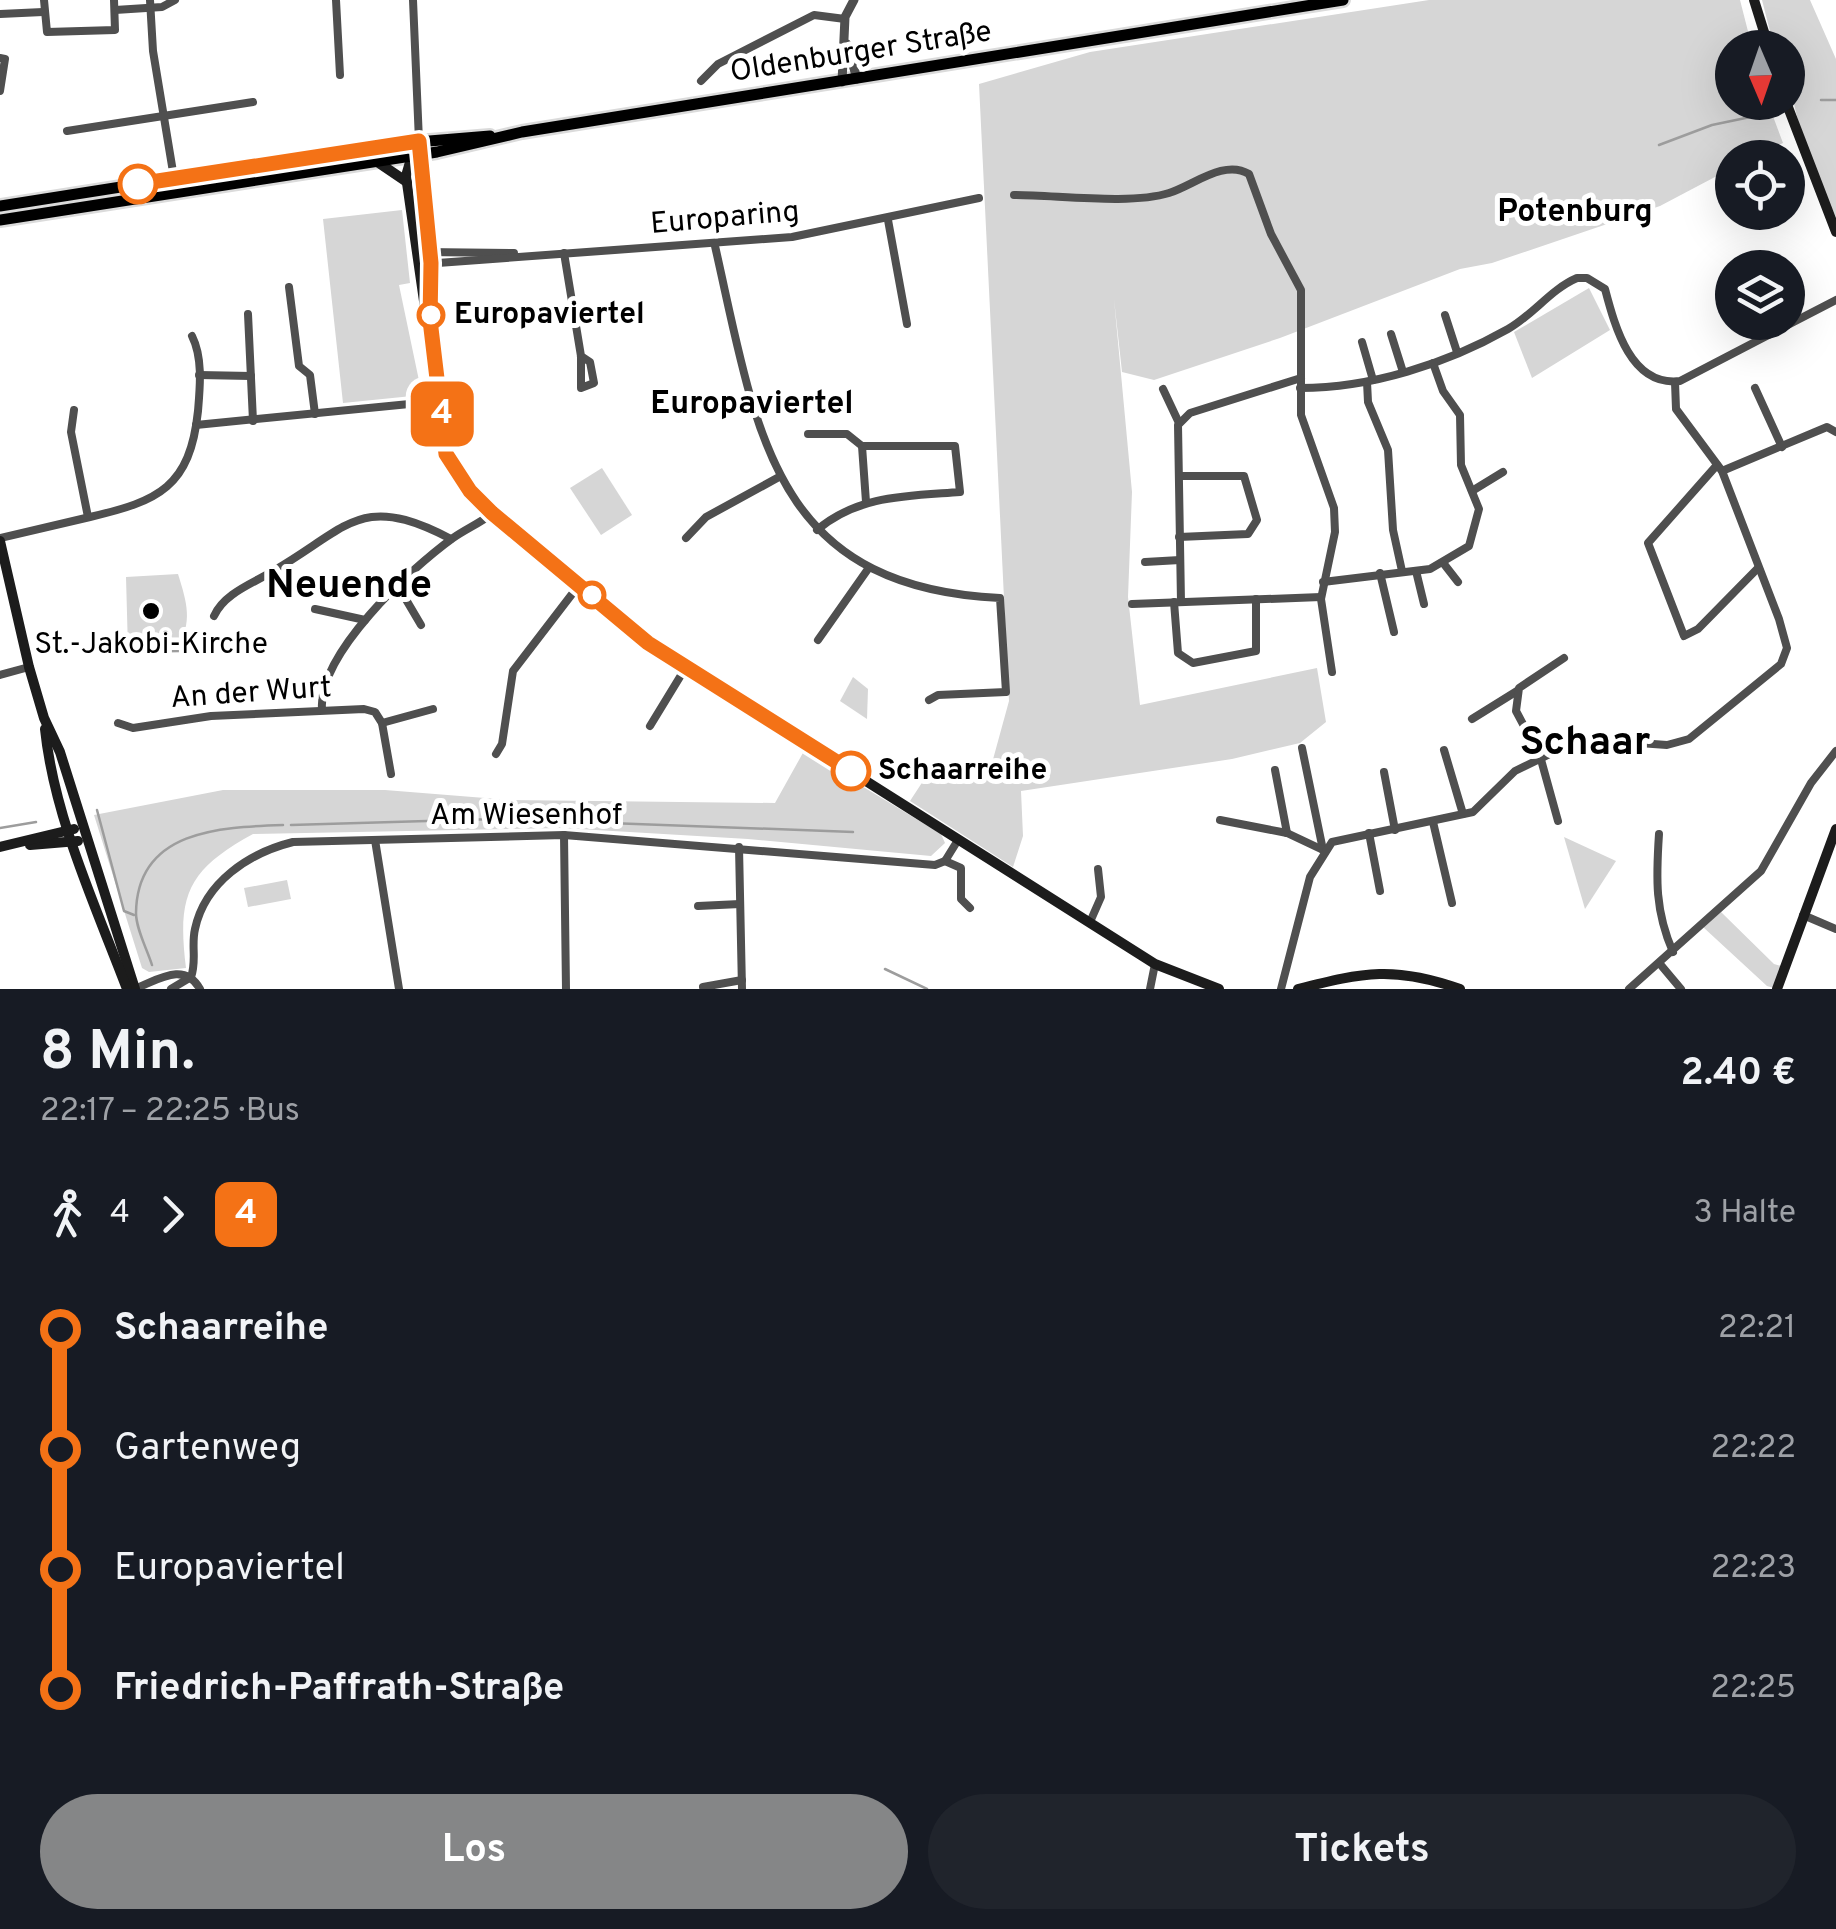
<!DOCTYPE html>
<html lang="de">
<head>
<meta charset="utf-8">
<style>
  :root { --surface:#171b24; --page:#20242c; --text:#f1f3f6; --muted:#9ea1a6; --accent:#858687 }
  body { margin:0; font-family:Overpass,sans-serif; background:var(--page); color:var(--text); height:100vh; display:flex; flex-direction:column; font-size:38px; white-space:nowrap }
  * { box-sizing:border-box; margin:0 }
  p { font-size:32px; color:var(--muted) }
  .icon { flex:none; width:55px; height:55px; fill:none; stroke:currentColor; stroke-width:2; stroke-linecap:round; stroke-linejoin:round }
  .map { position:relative; height:989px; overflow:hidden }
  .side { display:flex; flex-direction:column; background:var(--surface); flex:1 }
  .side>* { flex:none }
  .badge { padding:0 20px; border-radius:15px; font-size:35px; line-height:65px }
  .needle { width:65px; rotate:178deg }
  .tools { position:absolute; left:1715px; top:30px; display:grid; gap:20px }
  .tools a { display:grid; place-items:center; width:90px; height:90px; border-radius:50%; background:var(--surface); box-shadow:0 10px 40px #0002; font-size:50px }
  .map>.badge { position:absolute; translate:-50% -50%; box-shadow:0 0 0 5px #fff }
  .legs { display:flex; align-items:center; gap:15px; height:110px; padding:0 40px; font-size:32px }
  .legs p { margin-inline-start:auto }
  .summary { display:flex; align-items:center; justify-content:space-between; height:170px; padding:0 40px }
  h1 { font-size:55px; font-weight:700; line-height:75px }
  .primary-button { display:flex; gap:20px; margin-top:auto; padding:20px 40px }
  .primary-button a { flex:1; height:115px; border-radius:60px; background:var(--accent); color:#fff; font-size:40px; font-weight:700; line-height:115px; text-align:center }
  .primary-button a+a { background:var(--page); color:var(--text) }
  ul { padding:0 40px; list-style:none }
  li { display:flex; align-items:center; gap:35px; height:120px; font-size:38px }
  li i { display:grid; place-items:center; width:15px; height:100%; margin:0 12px; background:currentColor }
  li i::after { content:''; width:25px; height:25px; margin:-12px; border:8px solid; border-radius:50%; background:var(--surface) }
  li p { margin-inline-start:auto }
  li:first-child i { background:linear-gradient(#0000 50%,currentColor 0) }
  li:last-child i { background:linear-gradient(currentColor 50%,#0000 0) }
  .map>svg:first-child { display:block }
  .green { fill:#d6d6d6 }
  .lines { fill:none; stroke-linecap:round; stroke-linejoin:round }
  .stream { stroke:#9d9d9d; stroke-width:2.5 }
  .primary-casing { stroke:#dbdbdb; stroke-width:16 }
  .minor { stroke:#4f4f4f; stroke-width:8 }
  .tertiary { stroke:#4f4f4f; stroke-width:9 }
  .secondary { stroke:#1c1c1c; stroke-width:10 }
  .primary { stroke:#000; stroke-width:11 }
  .line-1-casing { stroke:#fff; stroke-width:22 }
  .line-1 { stroke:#f47216; stroke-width:15 }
  .stop-1-dot { fill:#fff; stroke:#f47216; stroke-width:5 }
  .poi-dot { fill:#000; stroke:#fff; stroke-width:4 }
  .labels { text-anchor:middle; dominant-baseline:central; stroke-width:10; stroke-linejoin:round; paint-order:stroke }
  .street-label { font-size:30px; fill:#000; stroke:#fff }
  .stop-label { font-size:30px; font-weight:bold; fill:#000; stroke:#fff; text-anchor:start }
  .poi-label { font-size:30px; fill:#000; stroke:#fff }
  .neighbourhood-label { font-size:32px; font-weight:bold; fill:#000; stroke:#fff }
  .district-label { font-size:40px; font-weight:bold; fill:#000; stroke:#fff }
</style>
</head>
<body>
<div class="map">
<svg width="1836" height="989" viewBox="0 0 1836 989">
  <rect width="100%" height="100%" fill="#fff"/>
  <!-- green -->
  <g class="green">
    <polygon points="1429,0 1740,0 1752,47 1732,48 1732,102 1768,103 1783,143 1754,157 1732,158 1732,168 1660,206 1492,263 1460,269 1280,338 1154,380 1122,372 1114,299 1132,492 1128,597 1140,705 1317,668 1326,722 1300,743 1232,759 1021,791 1023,836 1013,867 910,801 927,775 989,774 1009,701 979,84 1090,52"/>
    <path d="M1762,0h48l26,59v158c-26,-56 -48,-108 -48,-169l-14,-1z"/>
    <polygon points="402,210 410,283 399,285 422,395 343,403 323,219"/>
    <polygon points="1589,288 1610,330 1532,378 1514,332"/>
    <polygon points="602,468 632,515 601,535 570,488"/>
    <path d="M178,574c9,29 15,48 -1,74l-49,2 -2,-73z"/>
    <polygon points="853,677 868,689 867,719 840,701"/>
    <path d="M804,751l137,83 4,9 -14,13 -183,-17 -186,-11 -309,6c-66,36 -76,62 -67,134l-37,4 -7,-4 -48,-153 129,-25h162l126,10 264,3z"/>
    <polygon points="1564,837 1616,861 1585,909"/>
    <polygon points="287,880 291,899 248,907 244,888"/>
    <polygon points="1721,912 1774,964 1785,967 1777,989 1767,986 1703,927"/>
  </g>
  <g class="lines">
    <!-- stream -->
    <g class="stream">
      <polyline points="1821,100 1836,100"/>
      <polyline points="1659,145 1712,125 1755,116"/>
      <polyline points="112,652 180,651 197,637"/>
      <polyline points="97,810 124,911 134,915"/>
      <polyline points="504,819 853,832"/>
      <polyline points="291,825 495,819"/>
      <polyline points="0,828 36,822"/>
      <path d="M152,965c-5,-16 -16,-36 -16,-52 1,-83 84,-86 147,-88"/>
      <polyline points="885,969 927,989"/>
    </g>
    <!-- primary casing -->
    <g class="primary-casing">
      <g id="primary">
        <polyline points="0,206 393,144 490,136"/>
        <polyline points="0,220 437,152 522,132 1343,0"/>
      </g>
    </g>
    <!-- minor -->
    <g class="minor">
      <polyline points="44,0 47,32 115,30 114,0"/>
      <polyline points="150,0 153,51 174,178"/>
      <polyline points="336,0 340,75"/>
      <polyline points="413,0 419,141"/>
      <polyline points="115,10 162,7 175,0"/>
      <polyline points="0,14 43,12"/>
      <polyline points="0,58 5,59 0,91"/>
      <polyline points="701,81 718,64 814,15 845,19"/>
      <polyline points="67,131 253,102"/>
      <path d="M1014,195c43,0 117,10 155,-2 25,-8 55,-34 80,-19l22,60 30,56v125l33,93 1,24 -14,67 11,73"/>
      <polyline points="888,220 907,324"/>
      <path d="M715,246c42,185 56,341 285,352l6,94 -68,3 -9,5"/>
      <polyline points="424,252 514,253"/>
      <polyline points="564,253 581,356 581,388 594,383 590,362 581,356"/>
      <polyline points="424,264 792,237 979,198"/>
      <polyline points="289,287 299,366 310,375 315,414"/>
      <polyline points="248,314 253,421"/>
      <polyline points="1445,315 1457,352"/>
      <polyline points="1391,334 1403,372"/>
      <polyline points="1362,342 1373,380"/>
      <polyline points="199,375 251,376"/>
      <polyline points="1367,382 1368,402 1388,450 1393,530 1402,571"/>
      <path d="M1300,388c71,0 146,-24 208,-59 25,-14 43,-40 69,-51h10l18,11c10,38 26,98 75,92l156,-81"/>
      <polyline points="1755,388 1782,447"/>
      <polyline points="1163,389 1179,423"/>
      <polyline points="74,410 71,432 88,517"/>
      <polyline points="196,425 440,401"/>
      <polyline points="808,434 847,434 862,446"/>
      <polyline points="1717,465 1648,543 1684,636 1698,629 1758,568"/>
      <polyline points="1722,471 1827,427 1836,432"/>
      <polyline points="1179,476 1244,476 1257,520 1248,534 1179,537"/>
      <polyline points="1472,491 1503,472"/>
      <path d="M817,530c41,-35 91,-34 143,-38l-5,-46h-93l4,56"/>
      <path d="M0,538c30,-7 60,-14 90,-21 69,-16 100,-30 108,-106 2,-24 5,-53 -6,-75"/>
      <polyline points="686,538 706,517 779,477"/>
      <polyline points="1145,562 1180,560"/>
      <polyline points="1444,564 1458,582"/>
      <polyline points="1416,571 1424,604"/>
      <polyline points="1380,573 1394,632"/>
      <polyline points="1323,582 1430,569 1469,546 1479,509 1461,465 1460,415 1443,391 1433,363"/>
      <polyline points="398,586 421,625"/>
      <polyline points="1174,602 1178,653 1193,663 1256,651 1256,599"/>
      <polyline points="1181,602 1178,425 1190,413 1301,378"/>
      <polyline points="1132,604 1321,597"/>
      <polyline points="315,609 365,620"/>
      <path d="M214,616c10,-23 40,-33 61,-46 75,-44 86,-78 176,-31"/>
      <polyline points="818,640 868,569"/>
      <polyline points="0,675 29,667"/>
      <path d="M322,709c-4,-55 88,-140 131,-171 13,-9 27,-15 40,-25"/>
      <polyline points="1472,719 1517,691"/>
      <polyline points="118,723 133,728 211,716 364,709 375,712 382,723 391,774"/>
      <polyline points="382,723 433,709"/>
      <polyline points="650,726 686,667"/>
      <polyline points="1302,748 1323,850"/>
      <polyline points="1444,750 1463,814"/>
      <polyline points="496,754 502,744 513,671 579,585"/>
      <polyline points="1275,770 1287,833"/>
      <polyline points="1384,772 1395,830"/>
      <polyline points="1220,820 1287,833 1323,850"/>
      <polyline points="1558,821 1540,756 1516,711 1519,688 1564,658"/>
      <polyline points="1433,822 1452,903"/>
      <polyline points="1369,833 1380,891"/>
      <path d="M1659,834c-3,45 -4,77 14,118"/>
      <polyline points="564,835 566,989"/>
      <polyline points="375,840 399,989"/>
      <polyline points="739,847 742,989"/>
      <polyline points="945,861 961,868 961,899 970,908"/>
      <polyline points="698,906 740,904"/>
      <polyline points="1803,915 1836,929"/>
      <polyline points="1090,922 1101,897 1098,869"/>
      <polyline points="1660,964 1681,989"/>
      <polyline points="703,987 742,980"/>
      <path d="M134,989c24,-9 50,-28 66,0"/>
      <path d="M171,989l20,-12c6,-16 0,-31 4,-48 10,-47 54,-76 98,-87l271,-7 371,30 10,-4 13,-21"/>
      <polyline points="1150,989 1155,964"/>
      <polyline points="1281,989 1310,877 1332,842 1473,812 1515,771 1558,750 1611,741 1667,745 1689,739 1781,664 1787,648 1779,619 1722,471 1676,409 1675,382"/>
      <polyline points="1629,989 1761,871 1811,783 1836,751"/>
    </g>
    <!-- tertiary -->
    <g class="tertiary">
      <polyline points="847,44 857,79"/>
      <polyline points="842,82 845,17 854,0"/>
    </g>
    <!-- secondary -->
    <g class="secondary">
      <polyline points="1754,0 1769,48"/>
      <polyline points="1786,102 1836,232"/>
      <polyline points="420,147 431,314"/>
      <polyline points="413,152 406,176 446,454 470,491 493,513 648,643 1155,964 1219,989"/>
      <polyline points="376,161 407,182"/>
      <polyline points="0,541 29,667 44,718 60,752 135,989"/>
      <path d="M45,729c9,88 51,178 82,260"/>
      <polyline points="30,845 78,841"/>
      <polyline points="0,847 74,829"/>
      <path d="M1298,989c66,-17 97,-23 162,0"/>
      <polyline points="1777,989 1836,829"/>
    </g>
    <!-- primary -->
    <use href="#primary" class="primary"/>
  </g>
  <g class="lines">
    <!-- line-1 casing -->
    <g class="line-1-casing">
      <polyline id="line-1" points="138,184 419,141 431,263 430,320 446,454 470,491 492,513 648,643 851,771"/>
    </g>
    <!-- line-1 -->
    <use href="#line-1" class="line-1"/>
  </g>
  <!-- markers -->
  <g class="stop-1-dot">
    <circle cx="138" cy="184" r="18"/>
    <circle cx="431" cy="315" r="12"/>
    <circle cx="592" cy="595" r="12"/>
    <circle cx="851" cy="771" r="18"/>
  </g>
  <circle class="poi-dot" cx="151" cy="611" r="10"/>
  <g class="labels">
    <!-- street labels -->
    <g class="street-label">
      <text transform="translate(861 53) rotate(-9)">Oldenburger Straße</text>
      <text transform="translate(725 219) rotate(-5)">Europaring</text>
      <text transform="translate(251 694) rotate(-4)">An der Wurt</text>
      <text x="526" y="816">Am Wiesenhof</text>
    </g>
    <!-- stop labels -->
    <g class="stop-label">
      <text x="454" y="315">Europaviertel</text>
      <text x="878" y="771">Schaarreihe</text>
    </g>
    <!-- poi labels -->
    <g class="poi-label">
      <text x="151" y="645">St.-Jakobi-Kirche</text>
    </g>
    <!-- neighbourhood labels -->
    <g class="neighbourhood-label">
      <text x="1575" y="213">Potenburg</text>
      <text x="752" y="405">Europaviertel</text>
    </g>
    <!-- district labels -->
    <g class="district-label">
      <text x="349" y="587">Neuende</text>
      <text x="1585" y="744">Schaar</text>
    </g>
  </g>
</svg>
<div class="tools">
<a><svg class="needle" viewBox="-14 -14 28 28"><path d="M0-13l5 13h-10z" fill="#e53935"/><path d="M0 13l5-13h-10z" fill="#9ea1a6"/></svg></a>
<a><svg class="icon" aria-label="locate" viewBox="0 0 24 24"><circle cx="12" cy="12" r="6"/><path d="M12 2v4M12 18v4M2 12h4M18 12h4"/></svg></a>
<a><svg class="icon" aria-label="layers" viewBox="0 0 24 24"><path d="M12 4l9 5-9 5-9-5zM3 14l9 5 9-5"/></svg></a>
</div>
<b class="badge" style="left:442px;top:414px;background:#f47216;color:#fff">4</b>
</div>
<section class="side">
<div class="summary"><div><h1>8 Min.</h1><p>22:17 – 22:25 · Bus</p></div><b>2.40 €</b></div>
<div class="legs"><svg class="icon" aria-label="walk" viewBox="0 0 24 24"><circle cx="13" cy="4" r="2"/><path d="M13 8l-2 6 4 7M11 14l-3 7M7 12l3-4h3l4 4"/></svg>4<svg class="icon" aria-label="forward" viewBox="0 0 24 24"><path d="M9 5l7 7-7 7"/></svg><b class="badge" style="background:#f47216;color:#fff">4</b><p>3 Halte</p></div>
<ul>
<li><i style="color:#f47216"></i><b>Schaarreihe</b><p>22:21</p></li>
<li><i style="color:#f47216"></i><span>Gartenweg</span><p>22:22</p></li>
<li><i style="color:#f47216"></i><span>Europaviertel</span><p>22:23</p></li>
<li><i style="color:#f47216"></i><b>Friedrich-Paffrath-Straße</b><p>22:25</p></li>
</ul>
<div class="primary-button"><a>Los</a><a>Tickets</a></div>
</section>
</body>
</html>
